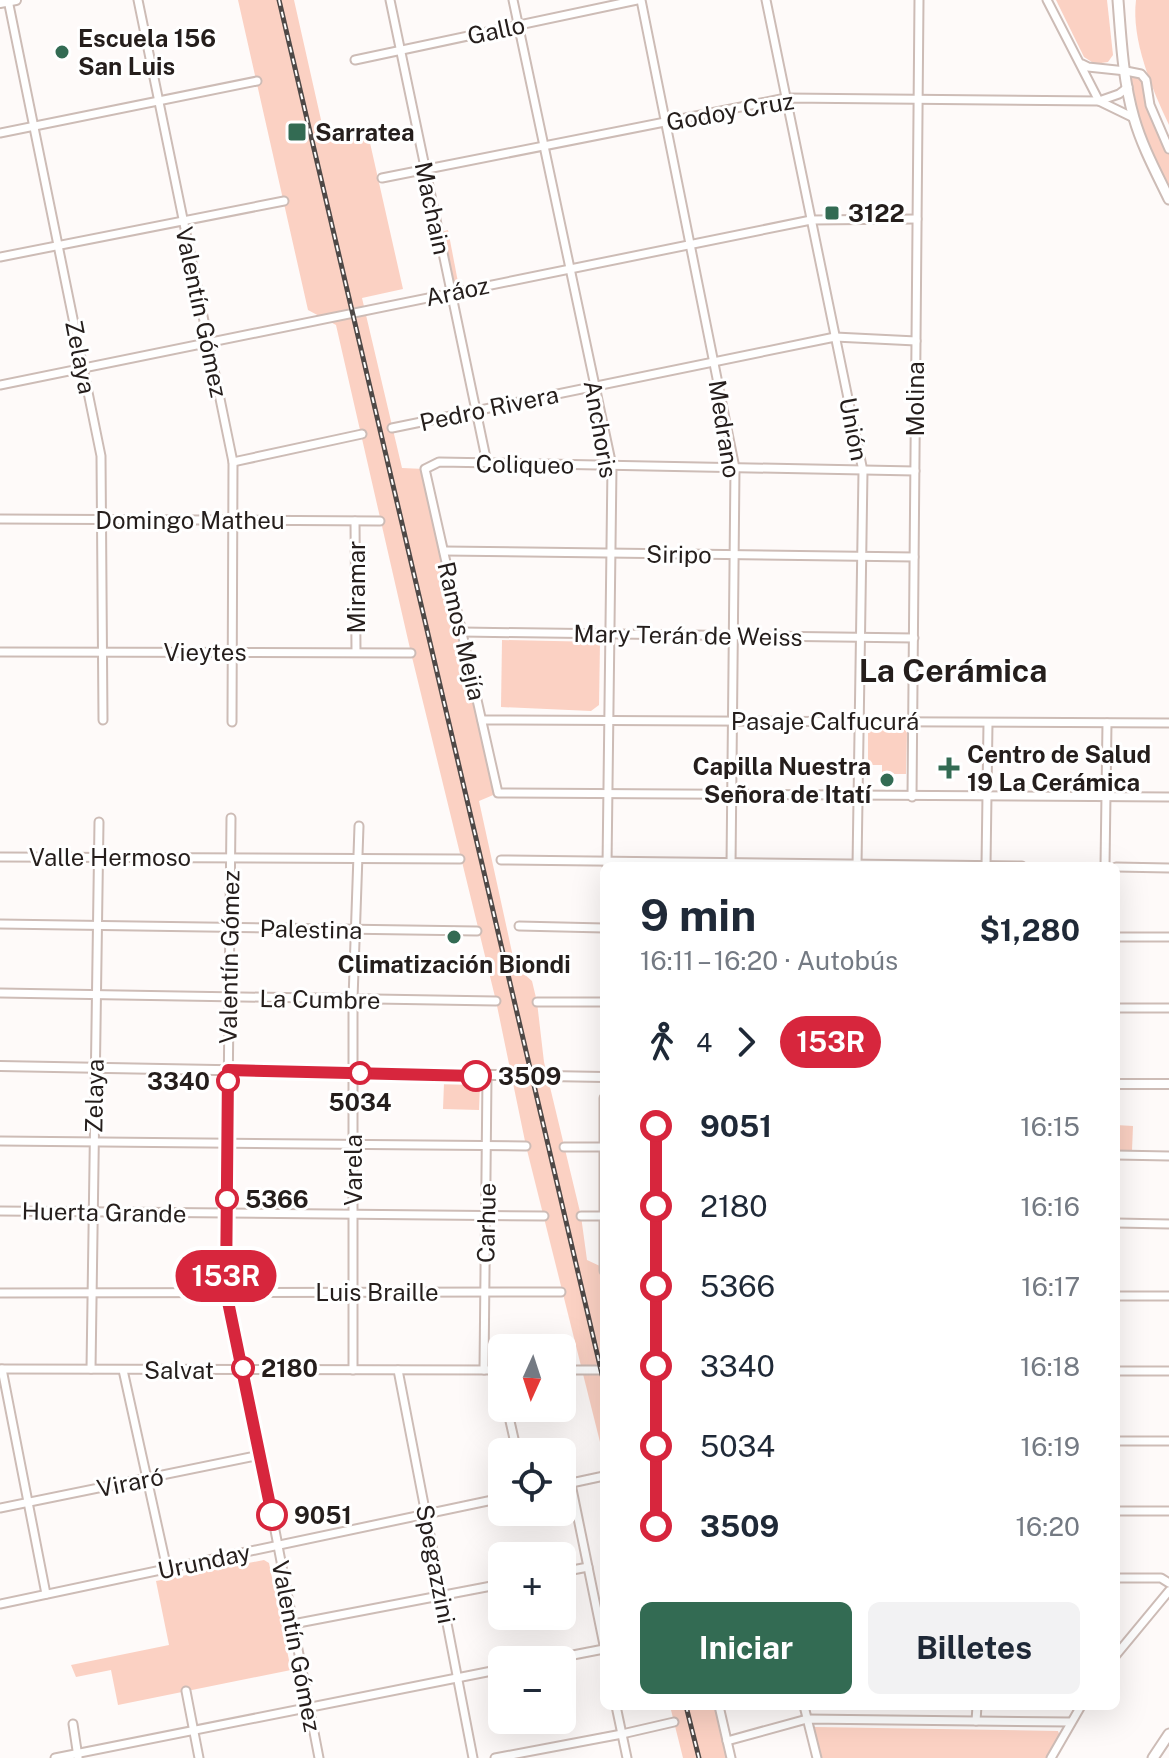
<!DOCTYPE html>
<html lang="es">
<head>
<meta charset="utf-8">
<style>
  :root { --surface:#fff; --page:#f2f2f3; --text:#1f2937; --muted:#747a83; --accent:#336b53 }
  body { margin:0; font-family:"Public Sans",sans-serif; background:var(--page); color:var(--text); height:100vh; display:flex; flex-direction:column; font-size:30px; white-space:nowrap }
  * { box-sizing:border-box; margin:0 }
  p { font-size:26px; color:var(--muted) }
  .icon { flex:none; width:44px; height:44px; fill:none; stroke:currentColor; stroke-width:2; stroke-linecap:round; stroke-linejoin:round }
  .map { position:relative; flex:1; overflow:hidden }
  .drawer { position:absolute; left:600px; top:862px; width:520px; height:848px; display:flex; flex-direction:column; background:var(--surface); border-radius:12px; box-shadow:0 8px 32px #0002 }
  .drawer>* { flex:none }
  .badge { padding:0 16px; border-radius:26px; font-size:28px; line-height:52px }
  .needle { width:52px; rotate:183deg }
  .fabs { position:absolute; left:488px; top:1334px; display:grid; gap:16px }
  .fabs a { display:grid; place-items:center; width:88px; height:88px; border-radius:12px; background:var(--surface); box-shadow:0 8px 32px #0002; font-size:40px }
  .map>.badge { position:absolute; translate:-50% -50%; box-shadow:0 0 0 4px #fff }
  .legs { display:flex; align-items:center; gap:12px; height:88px; padding:0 40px; font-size:26px }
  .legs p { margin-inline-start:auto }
  .headline { display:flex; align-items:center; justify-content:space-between; height:136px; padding:0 40px }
  h1 { font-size:44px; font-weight:700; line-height:60px }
  .button { display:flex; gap:16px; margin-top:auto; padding:16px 40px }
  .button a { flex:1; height:92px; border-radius:12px; background:var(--accent); color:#fff; font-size:32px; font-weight:700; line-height:92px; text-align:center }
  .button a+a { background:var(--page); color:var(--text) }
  ul { padding:0 40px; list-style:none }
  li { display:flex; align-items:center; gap:28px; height:80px; font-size:30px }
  li i { display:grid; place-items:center; width:12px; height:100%; margin:0 10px; background:currentColor }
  li i::after { content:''; width:20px; height:20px; margin:-10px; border:6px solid; border-radius:50%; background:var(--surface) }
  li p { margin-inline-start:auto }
  li:first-child i { background:linear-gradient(#0000 50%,currentColor 0) }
  li:last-child i { background:linear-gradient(currentColor 50%,#0000 0) }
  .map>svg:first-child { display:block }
  .green { fill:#fbd1c3 }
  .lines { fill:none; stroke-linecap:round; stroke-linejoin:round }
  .minor-casing { stroke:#cdbcb6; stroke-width:11 }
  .tertiary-casing { stroke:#cdbcb6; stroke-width:12 }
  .secondary-casing { stroke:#cdbcb6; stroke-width:13 }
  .minor { stroke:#fff; stroke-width:7 }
  .tertiary { stroke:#fff; stroke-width:8 }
  .secondary { stroke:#fff; stroke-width:9 }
  .rail-casing { stroke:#4f4947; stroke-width:5 }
  .rail { stroke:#fff; stroke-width:2; stroke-dasharray:6; stroke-linecap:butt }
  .line-1-casing { stroke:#fff; stroke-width:18 }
  .line-1 { stroke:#d7263d; stroke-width:12 }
  .poi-dot { fill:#336b53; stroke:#fff; stroke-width:3 }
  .stop-1-dot { fill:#fff; stroke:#d7263d; stroke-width:4 }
  .labels { text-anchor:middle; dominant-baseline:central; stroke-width:6; stroke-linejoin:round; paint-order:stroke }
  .street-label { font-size:24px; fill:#251e1c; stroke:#fff }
  .poi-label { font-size:24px; font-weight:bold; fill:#251e1c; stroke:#fff; text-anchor:start }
  .stop-label { font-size:24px; font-weight:bold; fill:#251e1c; stroke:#fff; text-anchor:start }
  .district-label { font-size:32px; font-weight:bold; fill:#251e1c; stroke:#fff }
</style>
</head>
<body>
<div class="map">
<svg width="1169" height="1758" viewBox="0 0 1169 1758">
  <rect width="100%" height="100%" fill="#fefaf9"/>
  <!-- green -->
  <g class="green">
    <polygon points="238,0 294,0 326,142 368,134 403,289 362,298 402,468 425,469 498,793 479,801 515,966 532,981 537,1002 544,1062 581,1216 587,1260 602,1267 604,1271 604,1458 526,1146 496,1001 411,653 336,325 308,310"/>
    <polygon points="1056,0 1107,0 1113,55 1108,62 1095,64 1084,57"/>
    <path d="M1136,0h33v125c-17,-36 -38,-85 -33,-125z"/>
    <polygon points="1126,71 1141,74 1169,149 1169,199 1148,155"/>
    <polygon points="448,230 458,282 451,283 441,232"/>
    <polygon points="502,640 600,642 599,705 591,711 501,707"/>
    <polygon points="871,730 905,730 907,733 906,774 882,774 882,765 868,765 868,733"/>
    <polygon points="444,1083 480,1084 479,1110 443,1109"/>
    <polygon points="1116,1125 1133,1126 1132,1150 1116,1150"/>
    <polygon points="264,1560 269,1563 291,1670 118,1705 111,1670 76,1677 71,1665 169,1645 156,1581"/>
    <polygon points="670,1706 719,1706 731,1758 683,1758"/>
    <polygon points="814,1727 1058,1731 1060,1736 1047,1758 821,1758"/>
  </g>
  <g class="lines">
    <!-- minor casing -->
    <g class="minor-casing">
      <g id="minor">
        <polyline points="8,0 101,456 103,720"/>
        <polyline points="138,0 233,462 232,722"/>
        <polyline points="390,0 487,463"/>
        <polyline points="513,0 612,466 607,866"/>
        <polyline points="641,0 735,468 731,866"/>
        <polyline points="766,0 863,471 857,866"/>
        <polyline points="1047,0 1099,101 1134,118"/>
        <polyline points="355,60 637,0"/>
        <polyline points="1082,64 1088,67 1126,71 1141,74 1146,80 1150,105 1169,149"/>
        <polyline points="0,133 257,81"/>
        <polyline points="382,178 786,98 1099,101 1119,94 1128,87"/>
        <polyline points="0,257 284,201"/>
        <polyline points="0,385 811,220 917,219"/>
        <polyline points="392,428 835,337 916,341"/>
        <polyline points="233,462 362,434"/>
        <polyline points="915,471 439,462 425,469 498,793 1169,797"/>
        <polyline points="0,519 380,521"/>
        <polyline points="355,521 356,652"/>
        <polyline points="444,551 914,557"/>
        <polyline points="462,632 914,638"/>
        <polyline points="0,652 411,653"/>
        <polyline points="482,720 1169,723"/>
        <polyline points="912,797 919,0"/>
        <polyline points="231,818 226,1292 244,1370 319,1758"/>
        <polyline points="0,857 460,859"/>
        <polyline points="501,860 1022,866"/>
        <polyline points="986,866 988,723"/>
        <polyline points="1105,866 1107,723"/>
        <polyline points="1116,867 1169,868"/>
        <polyline points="0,924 477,931"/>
        <polyline points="519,926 604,928"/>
        <polyline points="1116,937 1169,937"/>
        <polyline points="0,993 496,1001"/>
        <polyline points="537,1002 604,1002"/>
        <polyline points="1116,1008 1169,1008"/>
        <polyline points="604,1098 604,1271"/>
        <polyline points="0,1141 526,1146"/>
        <polyline points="564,1147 604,1147"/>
        <polyline points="1116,1155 1169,1156"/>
        <polyline points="0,1211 544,1216"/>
        <polyline points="581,1216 604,1216"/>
        <polyline points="1116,1223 1169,1224"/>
        <polyline points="0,1293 561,1292"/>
        <polyline points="1116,1296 1169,1296"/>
        <polyline points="0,1369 502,1370"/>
        <polyline points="2,1369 46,1594"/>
        <polyline points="91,1369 99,822"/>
        <polyline points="123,1370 167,1569"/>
        <polyline points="353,1370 353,999 359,826"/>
        <polyline points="398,1370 473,1758"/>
        <polyline points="484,1370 487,1076"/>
        <polyline points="498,1370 502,1386"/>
        <polyline points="562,1370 604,1370"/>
        <polyline points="1116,1371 1169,1371"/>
        <polyline points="507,1408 517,1452"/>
        <polyline points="1116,1441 1169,1441"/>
        <polyline points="571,1484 604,1645"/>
        <polyline points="562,1485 604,1476"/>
        <polyline points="0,1508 260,1455"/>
        <polyline points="1116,1511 1169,1511"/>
        <polyline points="562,1572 588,1567"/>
        <polyline points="1116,1578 1161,1578 1169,1583"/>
        <polyline points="0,1604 502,1498"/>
        <polyline points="293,1624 502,1584"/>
        <polyline points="1116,1655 1169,1591"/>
        <polyline points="547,1660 604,1649"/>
        <polyline points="186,1691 199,1758"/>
        <polyline points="616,1706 627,1758"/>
        <polyline points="719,1706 731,1758"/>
        <polyline points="804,1706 817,1758"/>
        <polyline points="976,1721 977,1706"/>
        <polyline points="73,1724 78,1757"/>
        <polyline points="727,1741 807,1719 1070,1722"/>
        <polyline points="55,1758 502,1669"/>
        <polyline points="495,1758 622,1734 674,1722"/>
        <polyline points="1051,1758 1081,1706"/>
      </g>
    </g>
    <!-- tertiary casing -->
    <g class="tertiary-casing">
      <g id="tertiary">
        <polyline points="0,3 16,0"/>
        <polyline points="0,1066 604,1077"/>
        <polyline points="1116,1084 1169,1084"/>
      </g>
    </g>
    <!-- secondary casing -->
    <g class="secondary-casing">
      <g id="secondary">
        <path d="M1118,0c3,39 5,80 16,118 8,28 22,54 35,81"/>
        <polyline points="1153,1758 1169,1734"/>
      </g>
    </g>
    <!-- minor -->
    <use href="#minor" class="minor"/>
    <!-- tertiary -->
    <use href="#tertiary" class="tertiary"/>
    <!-- secondary -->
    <use href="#secondary" class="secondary"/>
    <!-- rail casing -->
    <g class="rail-casing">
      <g id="rail">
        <polyline points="279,0 604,1383"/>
        <polyline points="686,1706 699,1758"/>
      </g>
    </g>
    <!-- rail -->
    <use href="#rail" class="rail"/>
  </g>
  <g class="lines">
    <!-- line-1 casing -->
    <g class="line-1-casing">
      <polyline id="line-1" points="272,1515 226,1292 228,1070 476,1076"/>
    </g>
    <!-- line-1 -->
    <use href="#line-1" class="line-1"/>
  </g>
  <!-- markers -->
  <g class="poi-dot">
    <circle cx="62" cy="52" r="8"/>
    <rect x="287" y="122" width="20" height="20" rx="4"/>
    <rect x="824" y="205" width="16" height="16" rx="4"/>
    <path d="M945 756h8v8h8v8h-8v8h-8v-8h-8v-8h8z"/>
    <circle cx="887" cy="780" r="8"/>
    <circle cx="454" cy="937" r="8"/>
  </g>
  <g class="stop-1-dot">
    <circle cx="360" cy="1073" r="10"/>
    <circle cx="476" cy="1076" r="14"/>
    <circle cx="228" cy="1081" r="10"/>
    <circle cx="227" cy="1199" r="10"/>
    <circle cx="243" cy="1368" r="10"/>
    <circle cx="272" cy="1515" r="14"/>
  </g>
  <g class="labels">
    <!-- street labels -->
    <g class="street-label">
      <text transform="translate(496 30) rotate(-12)">Gallo</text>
      <text transform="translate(730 111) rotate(-10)">Godoy Cruz</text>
      <text transform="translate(433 208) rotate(78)">Machain</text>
      <text transform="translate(457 291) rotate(-12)">Aráoz</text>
      <text transform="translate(202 312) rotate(78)">Valentín Gómez</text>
      <text transform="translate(81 357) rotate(79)">Zelaya</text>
      <text transform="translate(915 399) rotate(-90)">Molina</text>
      <text transform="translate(489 408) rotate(-12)">Pedro Rivera</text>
      <text transform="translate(601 429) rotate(80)">Anchoris</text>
      <text transform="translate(725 429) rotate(81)">Medrano</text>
      <text transform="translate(854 429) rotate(79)">Unión</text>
      <text transform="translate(525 464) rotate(1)">Coliqueo</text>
      <text x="190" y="520">Domingo Matheu</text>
      <text transform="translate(679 554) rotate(1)">Siripo</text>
      <text transform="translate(356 587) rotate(-90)">Miramar</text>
      <text transform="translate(462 631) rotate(77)">Ramos Mejía</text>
      <text transform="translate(688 635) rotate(1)">Mary Terán de Weiss</text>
      <text x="205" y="652">Vieytes</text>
      <text x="825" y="721">Pasaje Calfucurá</text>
      <text x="110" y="857">Valle Hermoso</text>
      <text transform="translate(311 929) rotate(1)">Palestina</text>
      <text transform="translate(229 957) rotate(-89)">Valentín Gómez</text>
      <text transform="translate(320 999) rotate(1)">La Cumbre</text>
      <text transform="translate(94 1096) rotate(-89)">Zelaya</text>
      <text transform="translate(353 1170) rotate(-90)">Varela</text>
      <text transform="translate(104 1212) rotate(1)">Huerta Grande</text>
      <text transform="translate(486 1223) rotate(-89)">Carhue</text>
      <text x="377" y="1292">Luis Braille</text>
      <text x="179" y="1370">Salvat</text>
      <text transform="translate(130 1482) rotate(-11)">Viraró</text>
      <text transform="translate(204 1561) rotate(-12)">Urunday</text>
      <text transform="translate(436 1564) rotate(79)">Spegazzini</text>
      <text transform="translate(297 1646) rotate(79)">Valentín Gómez</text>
    </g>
    <!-- poi labels -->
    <g class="poi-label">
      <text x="78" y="38">Escuela 156<tspan x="78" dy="28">San Luis</tspan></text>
      <text x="315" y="132">Sarratea</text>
      <text x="848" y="213">3122</text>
      <text x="967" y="754">Centro de Salud<tspan x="967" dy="28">19 La Cerámica</tspan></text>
      <text x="871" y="766" text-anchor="end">Capilla Nuestra<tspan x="871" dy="28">Señora de Itatí</tspan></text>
      <text x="454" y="964" text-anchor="middle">Climatización Biondi</text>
    </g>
    <!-- stop labels -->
    <g class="stop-label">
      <text x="498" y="1076">3509</text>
      <text x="210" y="1081" text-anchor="end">3340</text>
      <text x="360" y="1102" text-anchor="middle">5034</text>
      <text x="245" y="1199">5366</text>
      <text x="261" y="1368">2180</text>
      <text x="294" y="1515">9051</text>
    </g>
    <!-- district labels -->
    <g class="district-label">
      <text x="953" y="670">La Cerámica</text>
    </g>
  </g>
</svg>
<div class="fabs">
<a><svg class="needle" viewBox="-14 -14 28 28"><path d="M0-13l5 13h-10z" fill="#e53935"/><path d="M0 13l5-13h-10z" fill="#747a83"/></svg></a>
<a><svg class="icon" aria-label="locate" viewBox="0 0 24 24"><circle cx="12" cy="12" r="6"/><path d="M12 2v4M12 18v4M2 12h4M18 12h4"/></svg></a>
<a>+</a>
<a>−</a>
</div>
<b class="badge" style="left:226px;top:1276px;background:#d7263d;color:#fff">153R</b>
<section class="drawer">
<div class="headline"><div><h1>9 min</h1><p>16:11 – 16:20 · Autobús</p></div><b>$1,280</b></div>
<div class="legs"><svg class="icon" aria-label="walk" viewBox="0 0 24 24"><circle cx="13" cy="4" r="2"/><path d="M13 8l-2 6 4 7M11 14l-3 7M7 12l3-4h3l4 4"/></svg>4<svg class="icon" aria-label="forward" viewBox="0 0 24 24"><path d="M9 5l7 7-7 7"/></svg><b class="badge" style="background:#d7263d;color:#fff">153R</b></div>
<ul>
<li><i style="color:#d7263d"></i><b>9051</b><p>16:15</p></li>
<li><i style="color:#d7263d"></i><span>2180</span><p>16:16</p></li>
<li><i style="color:#d7263d"></i><span>5366</span><p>16:17</p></li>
<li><i style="color:#d7263d"></i><span>3340</span><p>16:18</p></li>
<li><i style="color:#d7263d"></i><span>5034</span><p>16:19</p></li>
<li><i style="color:#d7263d"></i><b>3509</b><p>16:20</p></li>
</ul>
<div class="button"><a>Iniciar</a><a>Billetes</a></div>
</section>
</div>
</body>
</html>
